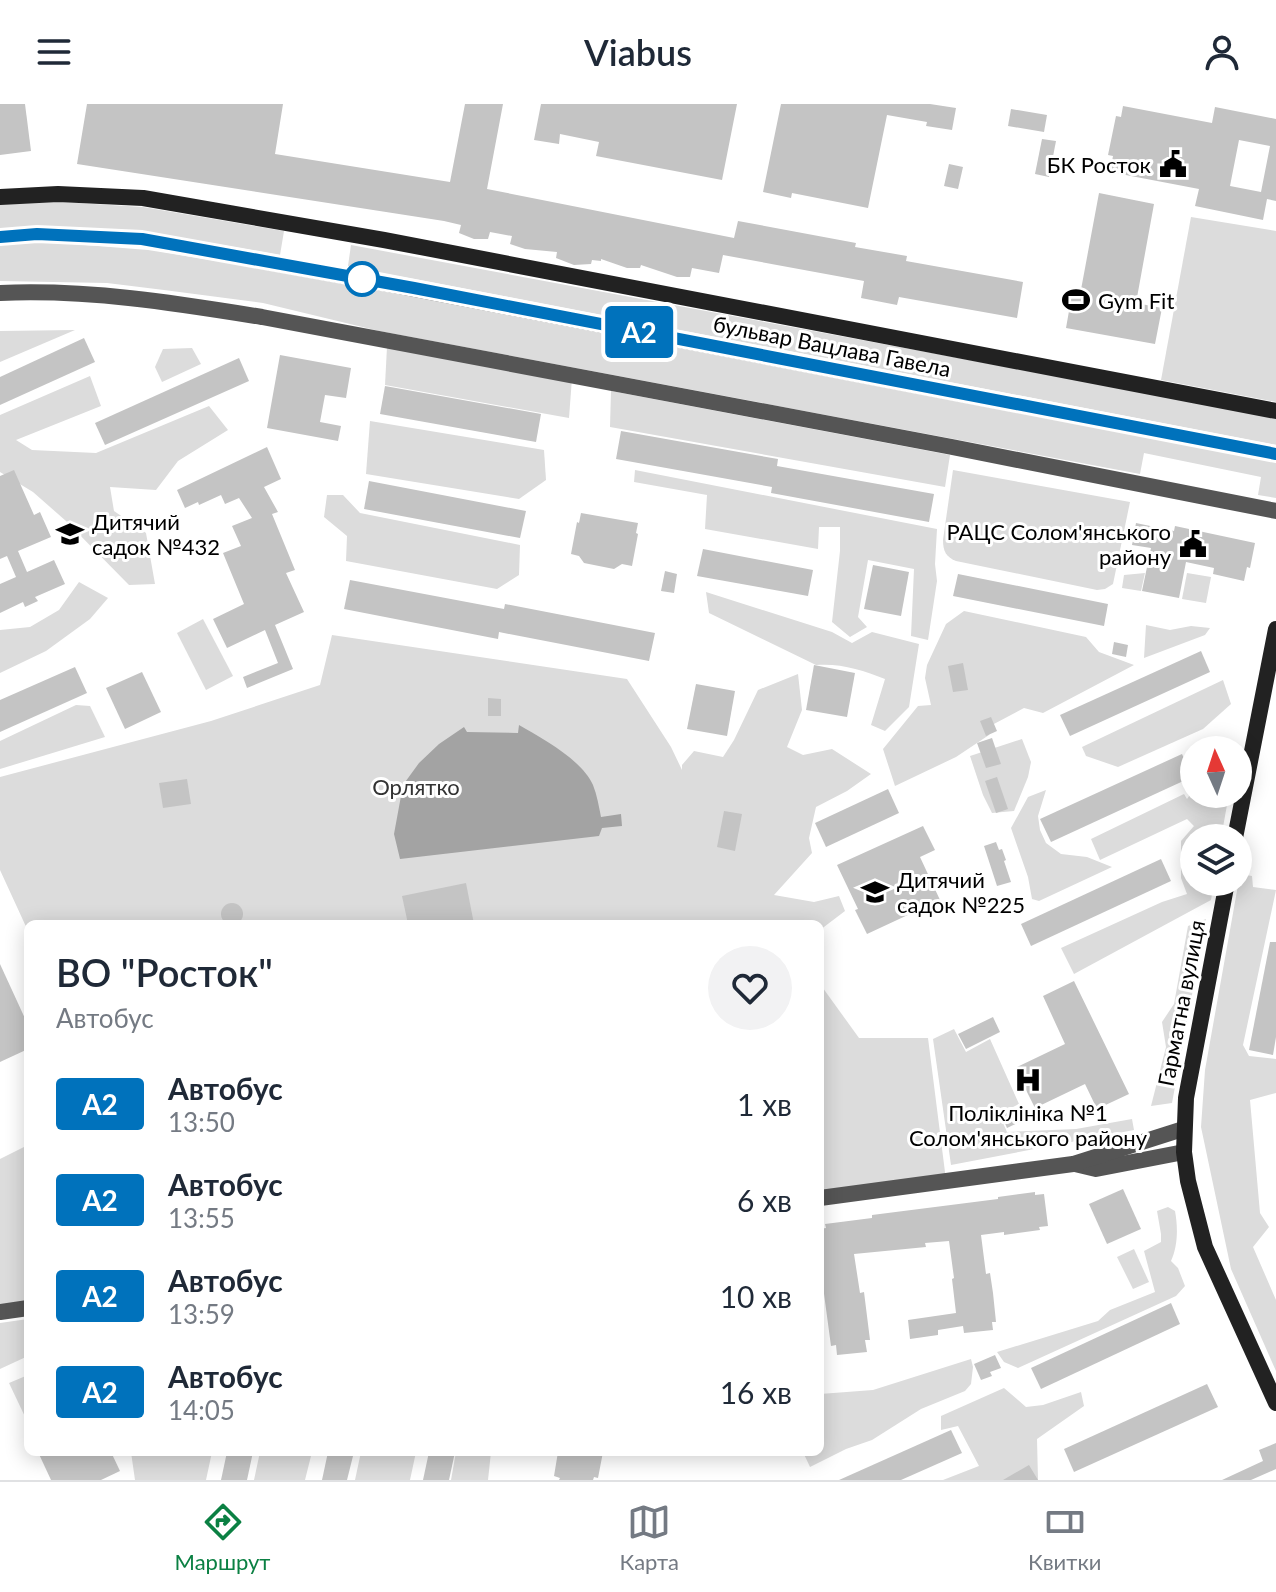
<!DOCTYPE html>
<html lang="uk">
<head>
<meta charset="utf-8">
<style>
  :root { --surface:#fff; --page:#f2f2f3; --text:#1f2937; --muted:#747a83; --line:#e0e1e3; --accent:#0b8043 }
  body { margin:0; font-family:Lato,sans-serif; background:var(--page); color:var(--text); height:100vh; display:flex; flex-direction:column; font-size:30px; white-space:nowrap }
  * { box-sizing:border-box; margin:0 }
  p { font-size:26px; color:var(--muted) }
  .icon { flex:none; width:44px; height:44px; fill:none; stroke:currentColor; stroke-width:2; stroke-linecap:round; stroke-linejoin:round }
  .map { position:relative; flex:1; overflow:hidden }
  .details { position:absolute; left:24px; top:816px; width:800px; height:536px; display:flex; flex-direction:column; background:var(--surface); border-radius:12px; box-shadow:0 4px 20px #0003 }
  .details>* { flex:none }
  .badge { padding:0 16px; border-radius:6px; font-size:28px; line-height:52px }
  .needle { width:52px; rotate:357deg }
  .buttons { position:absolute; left:1180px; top:632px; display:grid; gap:16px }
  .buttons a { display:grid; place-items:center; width:72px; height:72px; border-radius:50%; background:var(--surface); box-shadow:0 4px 20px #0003; font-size:40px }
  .map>.badge { position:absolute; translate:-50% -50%; box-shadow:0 0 0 4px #fff }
  .round { display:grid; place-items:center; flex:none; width:84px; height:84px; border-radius:42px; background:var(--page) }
  .head { display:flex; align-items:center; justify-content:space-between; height:136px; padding:0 32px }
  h1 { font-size:38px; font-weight:600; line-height:60px }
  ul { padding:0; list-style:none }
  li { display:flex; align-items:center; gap:24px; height:96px; padding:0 32px }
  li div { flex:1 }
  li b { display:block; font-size:30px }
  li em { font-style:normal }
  li .badge { min-width:88px; font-weight:700; text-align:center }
  header { display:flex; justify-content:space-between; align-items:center; height:104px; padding:0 32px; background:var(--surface); font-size:36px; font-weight:600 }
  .menu { display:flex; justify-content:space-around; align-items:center; height:112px; border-top:2px solid var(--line); background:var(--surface); font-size:22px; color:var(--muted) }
  .menu a { display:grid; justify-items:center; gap:4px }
  .menu .active { color:var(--accent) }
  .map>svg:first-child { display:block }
  .green { fill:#dcdcdc }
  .water { fill:#a3a3a3 }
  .building { fill:#c4c4c4; fill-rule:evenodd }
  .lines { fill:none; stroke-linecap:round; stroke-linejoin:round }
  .street { stroke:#555; stroke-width:16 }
  .secondary { stroke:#222; stroke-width:16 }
  .line-casing { stroke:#fff; stroke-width:18 }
  .line { stroke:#0072bc; stroke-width:12 }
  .stop-dot { fill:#fff; stroke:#0072bc; stroke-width:4 }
  .labels { text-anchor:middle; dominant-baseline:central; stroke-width:6; stroke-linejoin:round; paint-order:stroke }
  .poi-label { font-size:22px; fill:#000; stroke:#fff; text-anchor:start }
  .street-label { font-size:22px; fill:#000; stroke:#fff }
  .park-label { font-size:22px; fill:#333; stroke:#fff }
</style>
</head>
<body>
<header><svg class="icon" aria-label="menu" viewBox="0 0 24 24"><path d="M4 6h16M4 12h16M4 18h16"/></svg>Viabus<svg class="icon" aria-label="person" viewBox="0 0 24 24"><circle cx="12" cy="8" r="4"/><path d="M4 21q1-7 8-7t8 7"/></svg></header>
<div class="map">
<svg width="1276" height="1376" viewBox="0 0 1276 1376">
  <rect width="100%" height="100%" fill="#fff"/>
  <!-- green -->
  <g class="green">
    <polygon points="45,97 143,103 284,127 280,151 141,127 0,125 0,99"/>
    <polygon points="1191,113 1276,127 1276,298 1161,276"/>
    <polygon points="47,138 148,146 448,194 1276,356 1276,394 1258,391 1261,373 1144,349 1140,370 379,227 263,199 164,186 107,179 0,177 0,141"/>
    <polygon points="351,141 1276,313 1276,341 348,162"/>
    <polygon points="75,226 0,258 0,227"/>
    <polygon points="387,243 572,274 569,314 385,281"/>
    <polygon points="192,244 201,260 162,278 155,263 163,245"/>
    <polygon points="90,272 101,302 16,336 32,346 96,349 209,302 228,326 178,357 156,386 110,383 114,407 146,429 155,480 129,481 66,417 33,388 0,368 0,311"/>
    <polygon points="611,287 950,351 945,383 610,323"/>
    <polygon points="370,317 544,346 546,376 519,395 366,370"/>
    <polygon points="635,366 937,425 935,460 937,477 928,536 911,532 914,465 868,456 858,513 867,523 850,533 832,518 840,447 840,423 819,423 818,445 705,425 707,391 634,378"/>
    <path d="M953,366l177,32 -17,82 -8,5 -8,1 -141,-29c-10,-4 -13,-10 -13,-21z"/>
    <polygon points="327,391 343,391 360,409 520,441 519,471 497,485 346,457 347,432 324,413"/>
    <polygon points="1145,469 1141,487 1122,484 1124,471"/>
    <polygon points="1187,469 1211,473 1206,499 1182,495"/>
    <polygon points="79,478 108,494 90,515 46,547 0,569 0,526 30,523 59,506"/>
    <path d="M706,488l126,40 20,11 20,-11 47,12 -10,63 -24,24 -14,-6 14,-46c-22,-9 -45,-16 -69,-14l-107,-52z"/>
    <polygon points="964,507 1086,533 1099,548 1134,561 1043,609 1024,604 992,621 989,631 956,653 895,682 883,645 918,602 931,601 925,574 927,561 946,520"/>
    <polygon points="203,515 233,572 206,586 177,529"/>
    <polygon points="1146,521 1170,526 1191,522 1210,524 1205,531 1144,554"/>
    <polygon points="332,531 627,575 671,643 682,666 682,661 694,647 723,653 734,636 758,586 798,570 802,606 787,643 803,651 832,645 871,670 847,687 816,703 809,734 812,749 774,791 814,798 839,792 845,807 820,826 820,820 28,820 28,827 0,766 0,673 211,617 320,581"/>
    <polygon points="1223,576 1231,600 1203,625 1118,663 1086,652 1082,643"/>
    <polygon points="76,601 90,602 105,633 0,665 0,637"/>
    <polygon points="1022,635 1031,658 1028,673 1014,707 992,709 983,691 970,652"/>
    <polygon points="1194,685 1194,690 1229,690 1221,734 1194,734 1194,778 1214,778 1211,796 1074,870 1061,844 1162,798 1187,790 1181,774 1181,737 1194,722 1187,715 1100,756 1091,735 1184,690 1187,695"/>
    <polygon points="1046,686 1038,712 1040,726 1046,739 1061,750 1087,753 1112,763 1039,797 1032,795 1028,773 1011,724 1028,693"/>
    <polygon points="1240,770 1252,772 1253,783 1276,786 1243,941 1249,952 1276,955 1276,989 1250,996 1260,1109 1269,1123 1253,1143 1276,1196 1276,1267 1231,1165 1201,1023 1205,966"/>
    <polygon points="1206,815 1172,999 1151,1002 1166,943 1162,918 1174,900 1188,822"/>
    <polygon points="820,880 859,934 928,934 946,1076 820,1093"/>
    <polygon points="954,925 966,948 990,935 1019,1000 999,1010 1007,1028 1076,1025 1132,1015 1134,1026 951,1061 933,935"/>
    <polygon points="28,1041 28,1201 0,1206 0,1055"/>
    <path d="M1168,1103l7,4c3,16 3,35 -4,50l7,7 7,18 -9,10 -158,72 -14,-6 -7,-10 101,-31 12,-11 45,-18 -11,-41 17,-9v-8l-4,-23z"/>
    <polygon points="1134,1145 1149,1178 1133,1185 1117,1153"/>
    <polygon points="28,1215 28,1252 0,1265 0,1219"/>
    <polygon points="971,1255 973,1263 971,1280 965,1287 921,1305 872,1336 846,1345 810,1363 803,1348 820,1348 820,1290 873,1286"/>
    <polygon points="28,1271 28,1319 9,1279"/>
    <polygon points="1004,1284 1026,1303 1043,1301 1081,1288 1084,1302 1037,1335 1038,1376 943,1376 979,1362 958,1322 941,1326 941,1312"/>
    <polygon points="131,1348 212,1348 206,1376 135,1376"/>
    <polygon points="260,1348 312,1348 305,1376 254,1376"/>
    <polygon points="361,1348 416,1348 410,1376 355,1376"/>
    <polygon points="456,1348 491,1348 488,1376 451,1376"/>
  </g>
  <!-- water -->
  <path class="water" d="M519,621c23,13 63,35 74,60 4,10 6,22 8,32l20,-3 1,12 -20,2 -3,8 -199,23 -6,-25 9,-49 16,-22 20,-19 25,-17 3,5 51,1z"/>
  <!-- building -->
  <g class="building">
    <polygon points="0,0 25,0 31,47 0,51"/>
    <polygon points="87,0 283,0 275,50 450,78 465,0 503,0 487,85 734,134 738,117 856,139 855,143 907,152 906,157 1023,178 1017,214 899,193 897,201 861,194 864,177 723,151 719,169 692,164 690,173 677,173 641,161 640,164 627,164 601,155 601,157 592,156 591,160 574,161 556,154 557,148 525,145 510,140 512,132 490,128 488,135 474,135 459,129 461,121 444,117 77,60"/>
    <polygon points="541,0 737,0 722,76 596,52 599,38 560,30 559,40 534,36"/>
    <polygon points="781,0 930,0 956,4 952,26 926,22 927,18 887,11 868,104 792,89 791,94 763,88"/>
    <path d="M1123,2l89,17 3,-16 61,12v82l-9,-2 -4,21 -68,-14 4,-17 -89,-17 3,-16 -5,-1 8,-39 5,1zM1239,36l31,6 -9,46 -31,-6z"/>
    <polygon points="1011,5 1047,11 1044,28 1008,22"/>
    <polygon points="1042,35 1056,37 1049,73 1035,70"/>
    <polygon points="949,60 963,63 958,85 944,82"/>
    <polygon points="1099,89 1154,100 1136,199 1162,204 1155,240 1066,224 1072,190 1080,191"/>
    <polygon points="84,234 95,258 0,301 0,273"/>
    <polygon points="280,251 351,264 346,294 325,291 320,318 341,322 338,337 267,324"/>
    <polygon points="239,254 249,277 105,341 95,319"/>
    <polygon points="385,282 541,310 536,338 380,310"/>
    <polygon points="621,327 778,355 777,362 934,390 929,418 771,389 772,383 616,355"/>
    <polygon points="267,343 281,375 264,383 278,408 272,410 295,466 286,469 304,508 275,521 293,565 247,584 243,573 278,559 265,526 227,544 213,515 244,500 223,449 241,442 232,422 252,414 239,394 225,400 221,391 199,401 198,398 185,404 177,386"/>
    <polygon points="14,366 34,411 40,408 51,433 18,447 27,468 54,456 65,480 35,493 38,497 25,503 23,498 0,509 0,480 16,473 7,452 0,455 0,372"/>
    <polygon points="369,377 526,407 520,434 364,405"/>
    <polygon points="581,409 638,419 636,429 638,430 632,462 622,460 614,465 584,459 579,452 571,450 577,418 579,419"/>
    <polygon points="1136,419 1174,427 1175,422 1255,439 1250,464 1247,463 1244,477 1213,470 1214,464 1186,458 1179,494 1142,487 1151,444 1132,441"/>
    <polygon points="703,445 813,466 808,492 697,472"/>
    <polygon points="873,461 909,468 901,512 864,505"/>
    <polygon points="665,467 677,470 674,489 661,487"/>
    <polygon points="958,470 1108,500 1104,522 953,492"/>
    <polygon points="350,476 504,505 505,500 655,529 649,557 499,528 498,535 344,505"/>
    <polygon points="1114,538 1128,541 1126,553 1112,550"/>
    <polygon points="1201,547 1210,568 1070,632 1060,611"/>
    <polygon points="963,559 968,586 953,588 948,562"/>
    <polygon points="814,561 855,569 847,613 806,606"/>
    <polygon points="75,563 87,589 0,628 0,596"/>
    <polygon points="142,568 161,608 125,625 106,584"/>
    <polygon points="696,580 735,587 727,632 687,625"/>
    <polygon points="488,594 501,595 501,612 488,612"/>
    <polygon points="991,613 997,627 986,632 980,617"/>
    <polygon points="992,634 1001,660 986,664 977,639"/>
    <polygon points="1182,650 1192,673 1051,738 1040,715"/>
    <polygon points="997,673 1008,705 996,709 985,677"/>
    <polygon points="187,675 191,700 163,704 159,679"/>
    <polygon points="888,685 899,709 826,743 815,719"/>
    <polygon points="724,707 742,710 735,747 717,743"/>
    <polygon points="923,722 935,746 920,753 940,796 867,830 855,806 858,805 837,761"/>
    <polygon points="996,738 999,746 1002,745 1006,756 1004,757 1011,778 997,782 984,742"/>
    <polygon points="1161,755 1171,777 1031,842 1021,820"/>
    <polygon points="466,779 474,820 408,820 402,792"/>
    <circle cx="232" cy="810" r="11"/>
    <polygon points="1270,838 1276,838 1276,933 1273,951 1249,946"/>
    <polygon points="0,860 28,921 28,945 0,958"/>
    <polygon points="1074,877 1129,990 1097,1005 1085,980 1035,1004 1015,964 1065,940 1043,892"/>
    <polygon points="993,913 1000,928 966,945 958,930"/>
    <polygon points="1020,1002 1026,1015 1007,1024 1001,1010"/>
    <polygon points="1123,1085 1141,1125 1107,1140 1089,1100"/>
    <polygon points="1035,1088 1035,1091 1044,1090 1048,1122 1039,1123 1040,1126 1004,1131 1004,1128 981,1131 986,1170 990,1169 993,1189 996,1218 992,1218 993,1226 964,1229 963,1222 938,1226 938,1231 910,1235 908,1216 956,1209 952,1175 954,1174 949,1137 925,1139 926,1143 854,1150 860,1189 864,1188 870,1236 865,1236 867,1248 837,1251 836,1241 831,1242 820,1160 820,1125 826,1124 825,1120 872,1114 872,1111 998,1095 998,1093"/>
    <polygon points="1171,1199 1180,1220 1041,1285 1031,1264"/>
    <polygon points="995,1251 1001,1264 990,1268 992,1272 981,1276 974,1260"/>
    <polygon points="1207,1280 1218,1303 1074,1368 1064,1345"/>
    <polygon points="951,1326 962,1349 901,1376 839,1376"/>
    <polygon points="1276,1339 1276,1365 1251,1376 1222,1376 1263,1357 1259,1346"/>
    <polygon points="38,1348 111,1348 120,1367 101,1376 51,1376"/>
    <polygon points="227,1348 253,1348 247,1376 221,1376"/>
    <polygon points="328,1348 354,1348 347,1376 322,1376"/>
    <polygon points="429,1348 455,1348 449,1376 423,1376"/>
    <polygon points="558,1348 603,1348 598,1374 594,1373 593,1376 559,1376 560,1374 554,1372"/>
    <polygon points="1029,1361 1038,1376 1003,1376"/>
  </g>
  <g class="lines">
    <!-- street -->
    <g class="street">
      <path d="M0,189c88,-4 175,10 262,24l690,130 324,64"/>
      <polyline points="1075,1060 1096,1065 1184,1048"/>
      <polyline points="820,1094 1073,1060 1183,1025"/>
      <polyline points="0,1208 28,1204"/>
    </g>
    <!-- secondary -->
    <g class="secondary">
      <polyline points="0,93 58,90 143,94 384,136 1276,307"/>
      <polyline points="0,133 37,130 142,135 383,179 1276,350"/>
      <polyline points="1235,734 1276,525"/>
      <polyline points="1227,778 1186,994 1184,1048 1188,1077 1205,1143 1276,1299"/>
    </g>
  </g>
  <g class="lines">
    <!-- line casing -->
    <g class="line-casing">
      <polyline id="line" points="0,133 37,130 142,135 414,184 1276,350"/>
    </g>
    <!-- line -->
    <use href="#line" class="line"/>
  </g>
  <!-- icons -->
  <defs>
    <g id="civic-bare" transform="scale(2.16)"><path d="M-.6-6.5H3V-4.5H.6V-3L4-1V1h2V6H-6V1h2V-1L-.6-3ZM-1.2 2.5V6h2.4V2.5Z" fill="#000" stroke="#fff" stroke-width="2.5" paint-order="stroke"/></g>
    <g id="stadium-bare" transform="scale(2.16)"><path d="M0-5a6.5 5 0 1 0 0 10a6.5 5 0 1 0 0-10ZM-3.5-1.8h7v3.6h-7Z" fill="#000" stroke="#fff" stroke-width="2.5" paint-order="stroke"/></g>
    <g id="school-bare" transform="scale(2.16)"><path d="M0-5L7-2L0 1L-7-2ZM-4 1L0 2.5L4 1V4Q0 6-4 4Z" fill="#000" stroke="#fff" stroke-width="2.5" paint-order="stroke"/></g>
    <g id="hospital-bare" transform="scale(2.16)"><path d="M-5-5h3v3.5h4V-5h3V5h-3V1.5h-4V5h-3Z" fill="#000" stroke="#fff" stroke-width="2.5" paint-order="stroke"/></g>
  </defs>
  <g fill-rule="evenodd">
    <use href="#civic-bare" x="1173" y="60"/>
    <use href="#stadium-bare" x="1076" y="196"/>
    <use href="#school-bare" x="70" y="430"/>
    <use href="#civic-bare" x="1193" y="440"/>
    <use href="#school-bare" x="875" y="788"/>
    <use href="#hospital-bare" x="1028" y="976"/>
  </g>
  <!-- markers -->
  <circle class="stop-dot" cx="362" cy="175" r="16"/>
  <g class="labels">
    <!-- poi labels -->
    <g class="poi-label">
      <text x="1151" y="60" text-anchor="end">БК Росток</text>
      <text x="1098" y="196">Gym Fit</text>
      <text x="92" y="417">Дитячий<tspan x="92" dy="25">садок №432</tspan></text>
      <text x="1171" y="427" text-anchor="end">РАЦС Солом'янського<tspan x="1171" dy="25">району</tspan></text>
      <text x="897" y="775">Дитячий<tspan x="897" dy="25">садок №225</tspan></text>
      <text x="1028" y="1008" text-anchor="middle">Поліклініка №1<tspan x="1028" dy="25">Солом'янського району</tspan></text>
    </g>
    <!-- street labels -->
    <g class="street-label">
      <text transform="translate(832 242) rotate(11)">бульвар Вацлава Гавела</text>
      <text transform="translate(1181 899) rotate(-79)">Гарматна вулиця</text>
    </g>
    <!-- park labels -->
    <g class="park-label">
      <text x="416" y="682">Орлятко</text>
    </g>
  </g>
</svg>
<div class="buttons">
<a><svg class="needle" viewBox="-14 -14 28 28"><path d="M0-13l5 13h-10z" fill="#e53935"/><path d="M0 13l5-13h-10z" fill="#747a83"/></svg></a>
<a><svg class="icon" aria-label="layers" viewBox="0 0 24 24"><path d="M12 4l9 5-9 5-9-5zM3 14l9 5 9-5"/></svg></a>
</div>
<b class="badge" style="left:639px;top:228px;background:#0072bc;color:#fff">А2</b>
<section class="details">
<div class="head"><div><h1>ВО &quot;Росток&quot;</h1><p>Автобус</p></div><a class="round"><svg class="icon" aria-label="heart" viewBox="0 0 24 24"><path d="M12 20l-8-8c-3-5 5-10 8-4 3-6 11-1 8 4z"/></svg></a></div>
<ul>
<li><span class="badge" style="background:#0072bc;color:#fff">А2</span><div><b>Автобус</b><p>13:50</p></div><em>1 хв</em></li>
<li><span class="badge" style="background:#0072bc;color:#fff">А2</span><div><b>Автобус</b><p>13:55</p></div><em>6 хв</em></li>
<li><span class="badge" style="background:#0072bc;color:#fff">А2</span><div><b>Автобус</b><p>13:59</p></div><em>10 хв</em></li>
<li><span class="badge" style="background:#0072bc;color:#fff">А2</span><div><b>Автобус</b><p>14:05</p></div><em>16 хв</em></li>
</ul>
</section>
</div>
<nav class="menu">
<a class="active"><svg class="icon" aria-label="directions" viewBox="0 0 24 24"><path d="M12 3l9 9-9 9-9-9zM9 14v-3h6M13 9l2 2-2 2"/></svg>Маршрут</a>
<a><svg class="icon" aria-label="map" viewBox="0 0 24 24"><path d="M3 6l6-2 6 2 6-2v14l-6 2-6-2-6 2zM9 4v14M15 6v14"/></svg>Карта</a>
<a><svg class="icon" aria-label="tickets" viewBox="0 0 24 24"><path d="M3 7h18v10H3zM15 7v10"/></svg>Квитки</a>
</nav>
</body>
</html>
